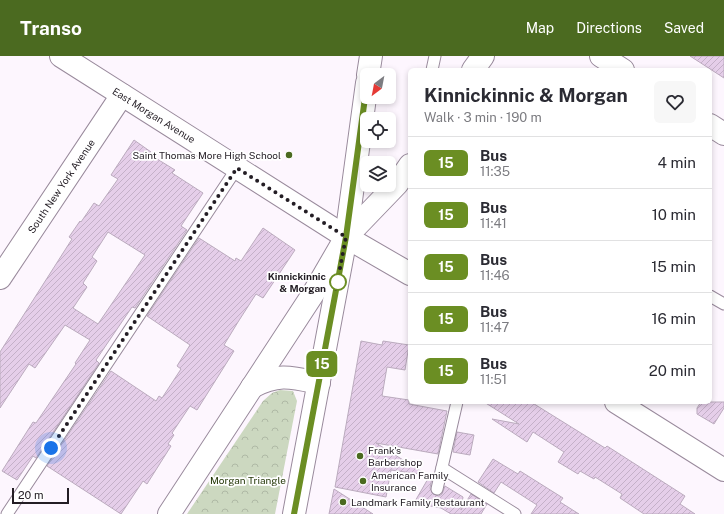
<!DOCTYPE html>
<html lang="en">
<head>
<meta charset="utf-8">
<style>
  :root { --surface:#fff; --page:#f7f7f7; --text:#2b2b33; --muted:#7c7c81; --line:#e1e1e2; --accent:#4b6a20 }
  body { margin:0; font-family:"Public Sans",sans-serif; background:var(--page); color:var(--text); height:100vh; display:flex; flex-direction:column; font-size:15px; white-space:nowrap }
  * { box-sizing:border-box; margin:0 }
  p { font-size:13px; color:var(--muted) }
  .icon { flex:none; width:22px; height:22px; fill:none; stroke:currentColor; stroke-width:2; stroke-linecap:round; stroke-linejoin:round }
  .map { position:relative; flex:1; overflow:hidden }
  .panel { position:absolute; left:408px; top:12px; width:304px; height:336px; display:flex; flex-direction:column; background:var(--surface); border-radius:6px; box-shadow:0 2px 6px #0003 }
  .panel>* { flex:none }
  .badge { padding:0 8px; border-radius:6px; font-size:14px; line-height:26px }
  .needle { width:26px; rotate:212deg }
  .controls { position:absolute; left:360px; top:12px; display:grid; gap:8px }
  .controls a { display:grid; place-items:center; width:36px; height:36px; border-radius:6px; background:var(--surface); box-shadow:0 2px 6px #0003; font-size:20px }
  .scale { position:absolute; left:12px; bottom:10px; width:57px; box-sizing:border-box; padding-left:4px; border:2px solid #231d24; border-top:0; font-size:11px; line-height:14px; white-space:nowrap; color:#231d24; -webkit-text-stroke:3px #fff; paint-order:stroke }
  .you { position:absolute; width:20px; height:20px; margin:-10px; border:3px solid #fff; border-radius:50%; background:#1a73e8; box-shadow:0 0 0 6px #1a73e833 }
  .map>.badge { position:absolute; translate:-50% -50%; box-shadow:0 0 0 2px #fff }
  .round { display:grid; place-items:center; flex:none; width:42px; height:42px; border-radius:6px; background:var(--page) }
  .overview { display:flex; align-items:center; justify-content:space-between; height:68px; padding:0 16px }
  h1 { font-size:19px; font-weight:700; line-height:30px }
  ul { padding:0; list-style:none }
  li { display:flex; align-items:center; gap:12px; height:52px; padding:0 16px; border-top:1px solid var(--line) }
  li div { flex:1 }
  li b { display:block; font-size:15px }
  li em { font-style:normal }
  li .badge { min-width:44px; font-weight:700; text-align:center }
  header { display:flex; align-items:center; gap:24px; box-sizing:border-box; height:56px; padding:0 20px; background:var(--accent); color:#fff }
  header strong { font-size:19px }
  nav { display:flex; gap:22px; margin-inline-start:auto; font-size:14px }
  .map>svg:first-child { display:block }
  .park { fill:url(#park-crowns) }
  .building { fill:url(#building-hatch); stroke:#bbabbe; fill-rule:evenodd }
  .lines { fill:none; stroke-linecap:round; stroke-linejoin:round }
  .lane-casing { stroke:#998a9c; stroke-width:13 }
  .street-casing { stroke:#998a9c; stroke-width:24 }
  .secondary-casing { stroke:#998a9c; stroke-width:24 }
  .lane { stroke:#fff; stroke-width:11 }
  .street { stroke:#fff; stroke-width:22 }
  .secondary { stroke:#fff; stroke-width:22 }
  .line-casing { stroke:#fff; stroke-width:9 }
  .line { stroke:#6b8e23; stroke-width:6 }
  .walk { stroke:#231d24; stroke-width:4; stroke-dasharray:0 7.2 }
  .poi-dot { fill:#4b6a20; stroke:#fff; stroke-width:1.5 }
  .stop-dot { fill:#fff; stroke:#6b8e23; stroke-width:2 }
  .labels { text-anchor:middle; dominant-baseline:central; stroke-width:3.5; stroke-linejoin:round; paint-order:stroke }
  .street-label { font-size:10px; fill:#231d24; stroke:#fff }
  .poi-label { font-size:10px; fill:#231d24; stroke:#fff; text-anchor:start }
  .stop-label { font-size:10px; font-weight:bold; fill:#231d24; stroke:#fff; text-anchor:end }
  .park-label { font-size:10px; fill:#1e3101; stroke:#fff }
</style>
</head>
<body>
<header>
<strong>Transo</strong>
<nav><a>Map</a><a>Directions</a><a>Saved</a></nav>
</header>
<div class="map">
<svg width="724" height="458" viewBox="0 0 724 458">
  <defs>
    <pattern id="park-crowns" width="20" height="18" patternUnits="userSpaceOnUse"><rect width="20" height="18" fill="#ccd8c0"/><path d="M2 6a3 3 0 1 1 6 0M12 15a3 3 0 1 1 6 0" fill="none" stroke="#afb9a5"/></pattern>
    <pattern id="building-hatch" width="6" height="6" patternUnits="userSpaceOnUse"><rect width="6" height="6" fill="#e5cee9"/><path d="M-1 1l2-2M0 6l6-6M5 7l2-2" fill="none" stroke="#c4b0c8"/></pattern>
  </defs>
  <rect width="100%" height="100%" fill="#fdf6fe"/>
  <!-- park -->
  <polygon class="park" points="280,334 293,335 297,345 275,458 187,458 263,345 272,337"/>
  <!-- building -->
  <g class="building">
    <polygon points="690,0 724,0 724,22"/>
    <path d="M134,84l17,12 -2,2 26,16 -3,3 31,20 -22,33 6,4 -52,78 -3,-1 -36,53 3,3 -63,95 -3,-2 -16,24 -15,-9 31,-49 3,1 40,-59 -1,-1 15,-23 -25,-15 -30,43 -6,-4 -29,44v-56l72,-113 -3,-2 11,-16 1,1 13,-19 5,3 19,-27 -7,-4zM108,176l37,23 -47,69 -25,-16 14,-21 -4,-4 14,-22 -5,-4z"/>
    <polygon points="263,172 295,194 263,242 256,238 238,266 224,289 234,295 197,354 190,350 172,377 174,379 168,388 171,390 147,428 143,425 121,458 47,410 111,315 156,345 159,340 162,342 181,313 177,310 190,289 147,260 199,182 235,205 236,202 241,205"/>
    <polygon points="361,285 382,289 383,285 409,289 405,314 387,311 382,340 409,344 409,348 447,355 438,398 376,387 427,419 391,414 386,441 335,431"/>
    <polygon points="484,346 531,346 605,392 607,390 685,440 680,448 695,458 644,458 620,442 622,438 595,421 594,423 580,415 578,418 558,406 564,396 533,376 527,386 492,363 519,368"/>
    <polygon points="701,346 724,346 724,352 714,368 697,358 697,352"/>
    <polygon points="457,376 474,379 470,399 453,396"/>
    <polygon points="493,403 518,418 520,415 563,442 560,446 579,458 531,458 537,449 501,426 494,437 478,426"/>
    <polygon points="429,421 432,422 430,432 433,438 439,440 442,438 445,430 463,441 461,454 471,438 487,448 481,458 451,458 441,452 414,447"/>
    <polygon points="334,433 373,458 329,458"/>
  </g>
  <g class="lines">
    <!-- lane casing -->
    <g class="lane-casing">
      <g id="lane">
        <polyline points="432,14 435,0"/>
        <polyline points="710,240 724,248"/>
        <polyline points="442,412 515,458"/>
        <polyline points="437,433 457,346"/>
        <polyline points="7,458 237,112"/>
      </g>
    </g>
    <!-- street casing -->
    <g class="street-casing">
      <g id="street">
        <polyline points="61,0 346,181 410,218"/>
        <polyline points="601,0 623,14"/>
        <polyline points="473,14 483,0"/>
        <polyline points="710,69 724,78"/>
        <polyline points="0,222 122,39"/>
        <path d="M252,331c26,-14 39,-10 67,-4"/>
        <polyline points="616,346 724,414"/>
        <polyline points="169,458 313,238 346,181 397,128 410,109"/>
      </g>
    </g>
    <!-- secondary casing -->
    <g class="secondary-casing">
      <g id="secondary">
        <polyline points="368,19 371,0"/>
        <polyline points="294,458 346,181 367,27"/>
      </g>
    </g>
    <!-- lane -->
    <use href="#lane" class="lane"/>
    <!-- street -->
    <use href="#street" class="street"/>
    <!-- secondary -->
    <use href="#secondary" class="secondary"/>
  </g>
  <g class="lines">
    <!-- line casing -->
    <g class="line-casing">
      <polyline id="line" points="294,458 346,181 367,27"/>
    </g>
    <!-- line -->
    <use href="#line" class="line"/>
    <!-- walk -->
    <polyline class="walk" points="51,392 237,112 346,181 336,233 338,226"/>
  </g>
  <!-- markers -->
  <g class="poi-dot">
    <circle cx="289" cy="99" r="4"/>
    <circle cx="360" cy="400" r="4"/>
    <circle cx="363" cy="425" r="4"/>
    <circle cx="343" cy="446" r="4"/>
  </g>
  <circle class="stop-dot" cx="338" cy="226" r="8"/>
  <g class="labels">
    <!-- street labels -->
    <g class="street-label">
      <text transform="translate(154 59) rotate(32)">East Morgan Avenue</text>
      <text transform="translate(61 130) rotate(-56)">South New York Avenue</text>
    </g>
    <!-- poi labels -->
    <g class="poi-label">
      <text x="281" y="99" text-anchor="end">Saint Thomas More High School</text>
      <text x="368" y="394">Frank's<tspan x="368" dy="12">Barbershop</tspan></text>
      <text x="371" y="419">American Family<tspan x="371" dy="12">Insurance</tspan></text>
      <text x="351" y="446">Landmark Family Restaurant</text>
    </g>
    <!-- stop labels -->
    <g class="stop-label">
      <text x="326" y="220">Kinnickinnic<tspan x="326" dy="12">&amp; Morgan</tspan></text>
    </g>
    <!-- park labels -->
    <g class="park-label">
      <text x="248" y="424">Morgan Triangle</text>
    </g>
  </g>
</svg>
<div class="controls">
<a><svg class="needle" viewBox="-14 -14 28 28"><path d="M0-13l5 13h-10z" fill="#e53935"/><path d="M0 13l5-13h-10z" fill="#7c7c81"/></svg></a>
<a><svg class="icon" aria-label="locate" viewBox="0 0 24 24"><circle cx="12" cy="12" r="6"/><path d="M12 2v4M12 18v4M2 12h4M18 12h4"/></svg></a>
<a><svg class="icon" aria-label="layers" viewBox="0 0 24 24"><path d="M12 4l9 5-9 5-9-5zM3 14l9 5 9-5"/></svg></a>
</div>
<div class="scale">20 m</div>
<div class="you" style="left:51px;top:392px"></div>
<b class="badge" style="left:322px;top:308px;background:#6b8e23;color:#fff">15</b>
<section class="panel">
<div class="overview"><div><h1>Kinnickinnic &amp; Morgan</h1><p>Walk · 3 min · 190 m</p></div><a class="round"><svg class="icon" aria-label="heart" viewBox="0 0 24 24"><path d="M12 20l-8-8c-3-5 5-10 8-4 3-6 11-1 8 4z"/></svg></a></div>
<ul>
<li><span class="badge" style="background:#6b8e23;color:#fff">15</span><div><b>Bus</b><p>11:35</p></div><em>4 min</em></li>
<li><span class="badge" style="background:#6b8e23;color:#fff">15</span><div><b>Bus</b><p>11:41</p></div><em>10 min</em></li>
<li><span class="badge" style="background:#6b8e23;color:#fff">15</span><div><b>Bus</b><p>11:46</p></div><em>15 min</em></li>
<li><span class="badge" style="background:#6b8e23;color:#fff">15</span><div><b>Bus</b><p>11:47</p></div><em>16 min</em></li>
<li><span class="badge" style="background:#6b8e23;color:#fff">15</span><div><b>Bus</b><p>11:51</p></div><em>20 min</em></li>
</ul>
</section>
</div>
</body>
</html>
